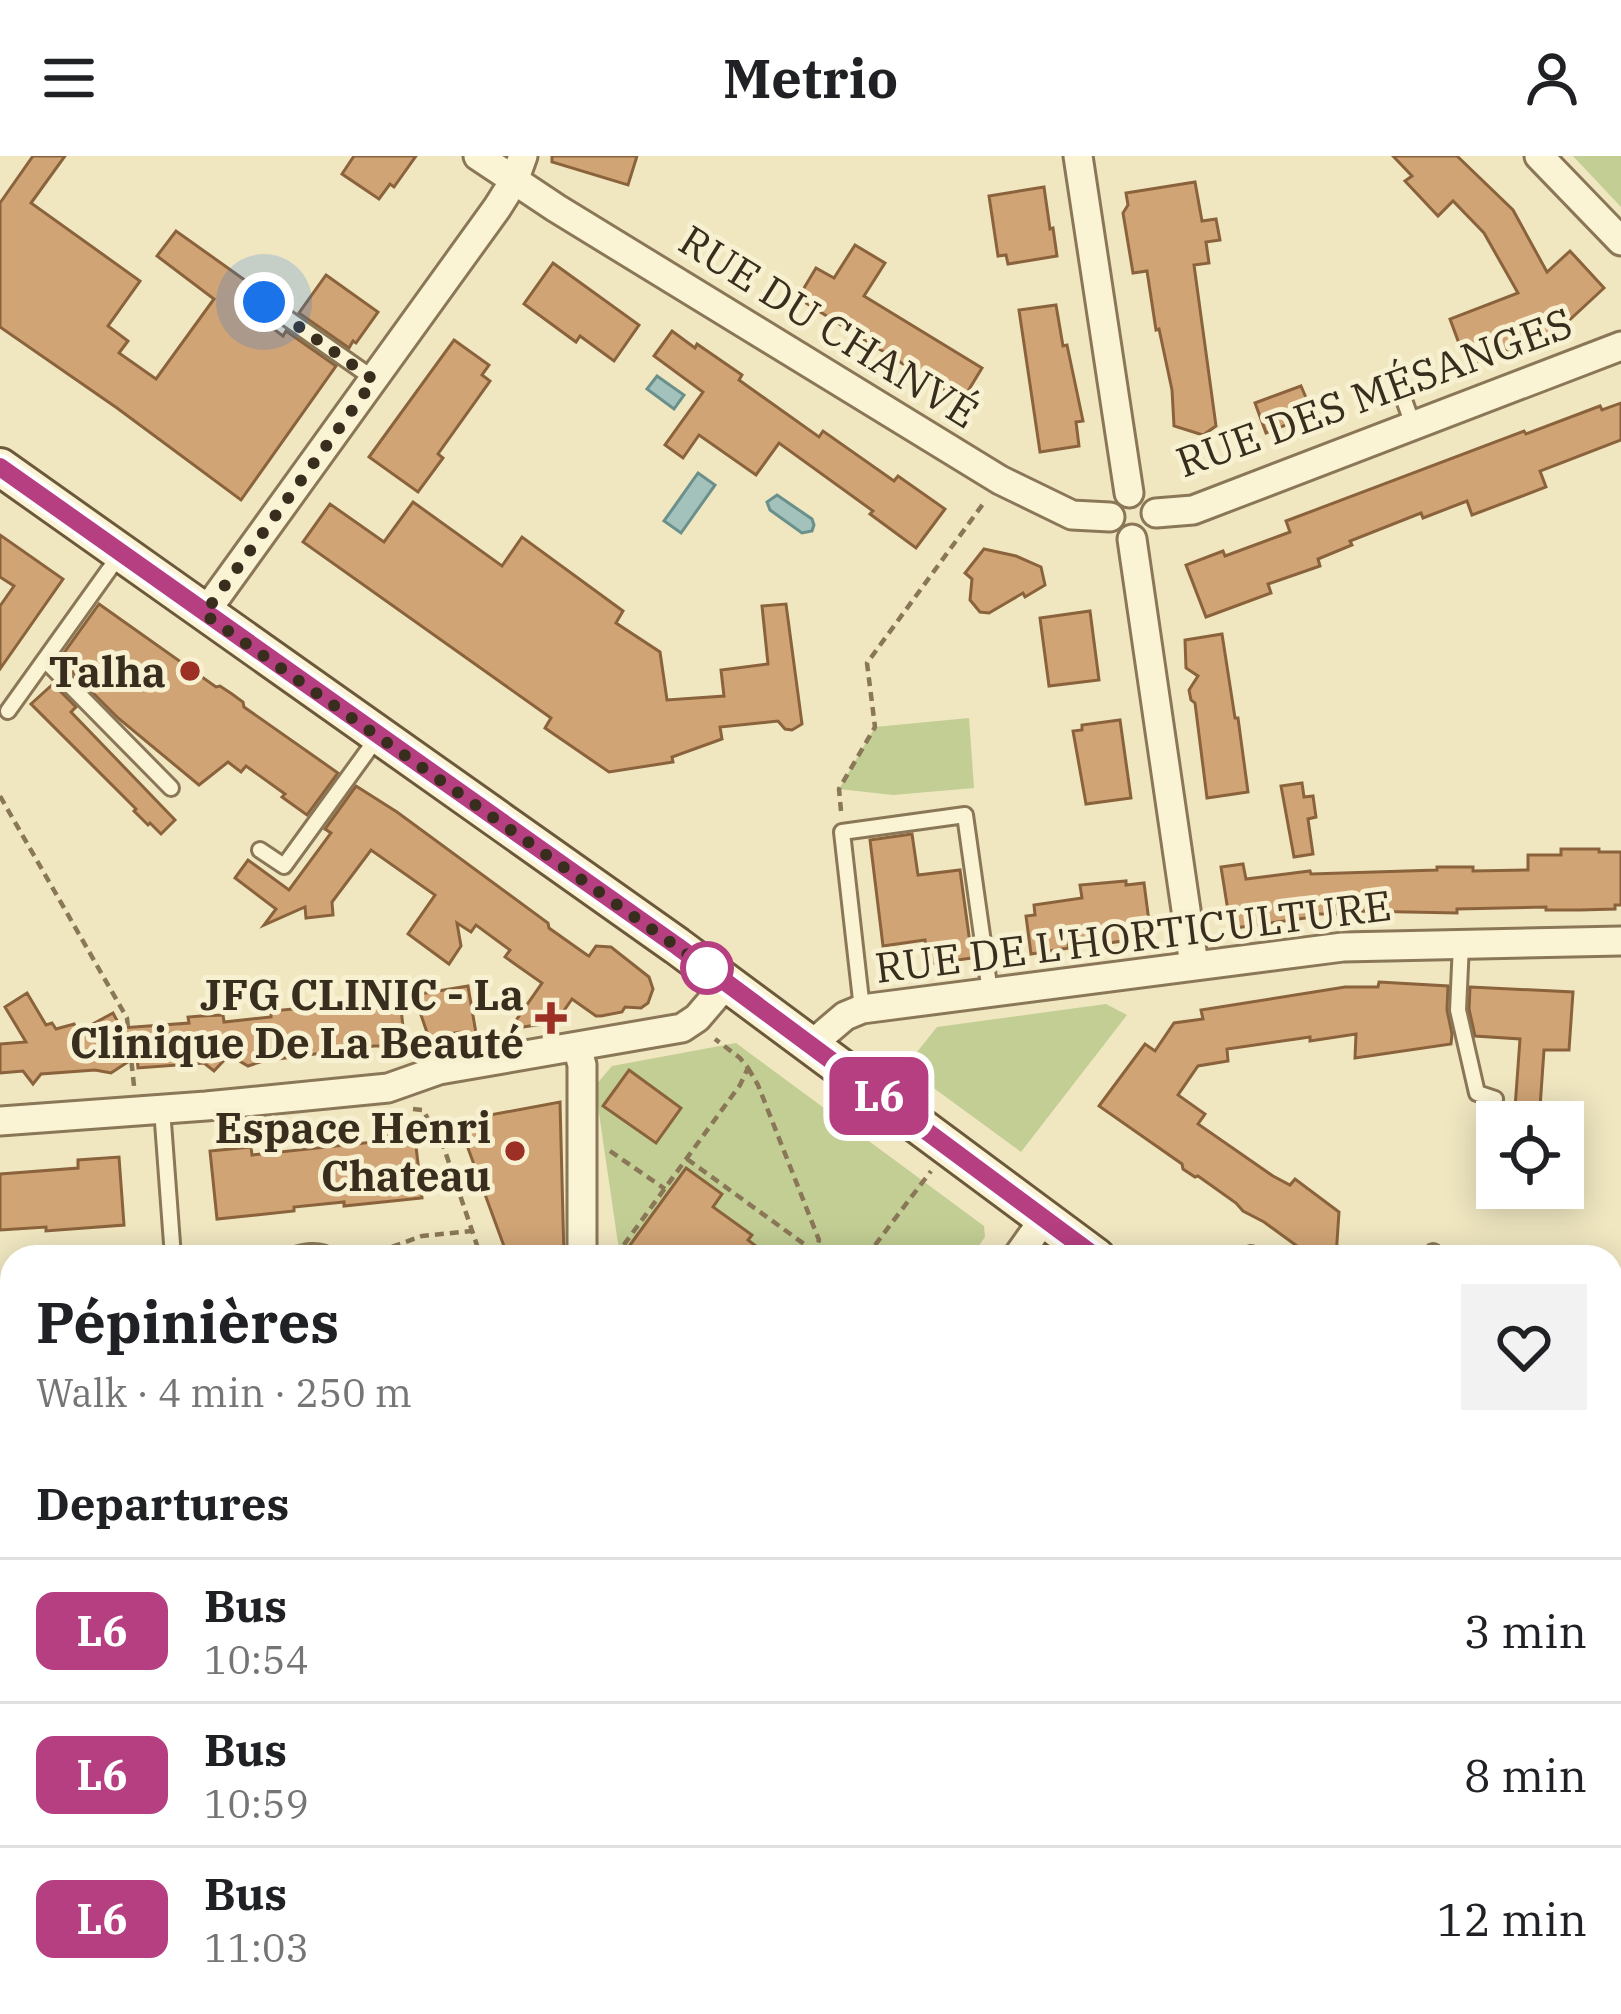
<!DOCTYPE html>
<html lang="en">
<head>
<meta charset="utf-8">
<style>
  :root { --surface:#fff; --page:#f2f2f2; --text:#202124; --muted:#757577; --line:#e0e0e0 }
  body { margin:0; font-family:"IBM Plex Serif",serif; background:var(--page); color:var(--text); height:100vh; display:flex; flex-direction:column; font-size:45px; white-space:nowrap }
  * { box-sizing:border-box; margin:0 }
  p { font-size:39px; color:var(--muted) }
  .icon { flex:none; width:66px; height:66px; fill:none; stroke:currentColor; stroke-width:2; stroke-linecap:round; stroke-linejoin:round }
  .map { position:relative; flex:1; overflow:hidden }
  .details { position:absolute; left:0px; top:1089px; width:1623px; height:771px; display:flex; flex-direction:column; background:var(--surface); border-radius:36px 36px 0 0; box-shadow:0 6px 30px #0003 }
  .details>* { flex:none }
  .badge { padding:0 24px; border-radius:18px; font-size:42px; line-height:78px }
  .tools { position:absolute; left:1476px; top:945px; display:grid; gap:24px }
  .tools a { display:grid; place-items:center; width:108px; height:108px; border-radius:0px; background:var(--surface); box-shadow:0 6px 30px #0003; font-size:60px }
  .you { position:absolute; width:60px; height:60px; margin:-30px; border:9px solid #fff; border-radius:50%; background:#1a73e8; box-shadow:0 0 0 18px #1a73e833 }
  .map>.badge { position:absolute; translate:-50% -50%; box-shadow:0 0 0 6px #fff }
  h2 { padding:0 36px; font-size:45px; line-height:108px }
  .round { display:grid; place-items:center; flex:none; width:126px; height:126px; border-radius:0px; background:var(--page) }
  .head { display:flex; align-items:center; justify-content:space-between; height:204px; padding:0 36px }
  h1 { font-size:57px; font-weight:700; line-height:90px }
  ul { padding:0; list-style:none }
  li { display:flex; align-items:center; gap:36px; height:144px; padding:0 36px; border-top:3px solid var(--line) }
  li div { flex:1 }
  li b { display:block; font-size:45px }
  li em { font-style:normal }
  li .badge { min-width:132px; font-weight:700; text-align:center }
  header { display:flex; justify-content:space-between; align-items:center; height:156px; padding:0 36px; background:var(--surface); font-size:54px; font-weight:700 }
  .map>svg:first-child { display:block }
  .farmland { fill:#e6e2ae }
  .green { fill:#c2ce94 }
  .water { fill:#a4c2bc; stroke:#6a908b; stroke-width:3 }
  .building { fill:#d0a475; stroke:#8a633c; stroke-width:3 }
  .lines { fill:none; stroke-linecap:round; stroke-linejoin:round }
  .service-casing { stroke:#8a7757; stroke-width:20 }
  .minor-casing { stroke:#8a7757; stroke-width:33 }
  .secondary-casing { stroke:#6c583b; stroke-width:42 }
  .path { stroke:#8a7757; stroke-width:4.5; stroke-dasharray:9 6; stroke-linecap:butt }
  .service { stroke:#faf3d4; stroke-width:14 }
  .minor { stroke:#faf3d4; stroke-width:27 }
  .secondary { stroke:#faf3d4; stroke-width:36 }
  .line-casing { stroke:#fff; stroke-width:27 }
  .line { stroke:#b63f82; stroke-width:18 }
  .walk { stroke:#392d1d; stroke-width:12; stroke-dasharray:0 21.6 }
  .poi-dot { fill:#9c3025; stroke:#f7f0d1; stroke-width:4.5 }
  .stop-dot { fill:#fff; stroke:#b63f82; stroke-width:6 }
  .labels { text-anchor:middle; dominant-baseline:central; stroke-width:10; stroke-linejoin:round; paint-order:stroke }
  .street-label { font-size:42px; fill:#392d1d; stroke:#f7f0d1 }
  .poi-label { font-size:42px; font-weight:bold; fill:#392d1d; stroke:#f7f0d1; text-anchor:end }
</style>
</head>
<body>
<header><svg class="icon" aria-label="menu" viewBox="0 0 24 24"><path d="M4 6h16M4 12h16M4 18h16"/></svg>Metrio<svg class="icon" aria-label="person" viewBox="0 0 24 24"><circle cx="12" cy="8" r="4"/><path d="M4 21q1-7 8-7t8 7"/></svg></header>
<div class="map">
<svg width="1621" height="1858" viewBox="0 0 1621 1858">
  <rect width="100%" height="100%" fill="#f0e7c1"/>
  <!-- farmland -->
  <polygon class="farmland" points="12,1669 12,1848 71,1848 71,1858 0,1858 0,1673"/>
  <!-- green -->
  <g class="green">
    <polygon points="1573,0 1621,0 1621,51"/>
    <polygon points="969,562 974,632 893,639 839,633 875,571"/>
    <polygon points="1106,848 1127,859 1021,996 905,911 937,871"/>
    <polygon points="736,887 984,1070 985,1081 971,1101 620,1101 595,930 612,910"/>
    <polygon points="0,1201 12,1208 12,1418 0,1377"/>
    <polygon points="407,1848 511,1848 510,1858 406,1858"/>
  </g>
  <!-- water -->
  <g class="water">
    <polygon points="657,220 684,239 674,253 647,233"/>
    <polygon points="698,317 715,329 681,377 664,365"/>
    <polygon points="777,339 812,363 814,369 812,375 802,377 770,354 767,346"/>
  </g>
  <!-- building -->
  <g class="building">
    <polygon points="33,0 65,0 31,47 140,125 108,170 128,185 119,197 156,223 214,143 157,100 176,75 256,132 243,150 283,180 286,175 336,210 241,344 117,252 0,171 0,47"/>
    <polygon points="354,0 416,0 394,31 390,28 379,43 342,18"/>
    <polygon points="552,0 637,0 628,29 552,6"/>
    <polygon points="1393,0 1457,0 1513,54 1547,116 1570,95 1604,132 1563,170 1547,179 1467,209 1450,163 1518,137 1484,77 1453,45 1438,60 1405,25 1412,20"/>
    <polygon points="1195,26 1202,65 1216,63 1220,84 1206,86 1209,107 1194,109 1216,270 1203,279 1174,270 1172,234 1159,173 1156,174 1147,115 1133,117 1123,57 1128,49 1126,37"/>
    <polygon points="1044,31 1050,73 1053,72 1057,100 1008,108 1006,99 998,100 989,40"/>
    <polygon points="855,89 885,107 864,140 982,212 962,245 798,142 816,112 834,122"/>
    <polygon points="553,107 639,169 614,205 580,180 576,186 524,148"/>
    <polygon points="326,119 378,156 356,187 353,185 349,192 299,157"/>
    <polygon points="1056,149 1063,190 1067,189 1083,265 1076,266 1079,290 1040,296 1019,154"/>
    <polygon points="672,175 695,192 697,188 742,219 739,224 819,281 823,275 894,325 898,320 945,353 916,392 870,358 873,355 779,287 756,319 699,279 683,302 665,289 703,236 654,200"/>
    <polygon points="454,184 489,209 482,219 490,225 438,298 443,302 418,336 369,301"/>
    <polygon points="1301,230 1313,258 1266,277 1255,247"/>
    <polygon points="1621,247 1621,284 1540,315 1546,331 1472,359 1467,345 1423,362 1421,357 1350,385 1352,389 1318,403 1320,410 1268,428 1271,437 1206,461 1186,409 1223,395 1225,400 1290,376 1286,365 1524,275 1526,278 1600,250 1602,254"/>
    <polygon points="413,346 502,410 522,381 623,455 616,467 660,496 667,544 724,540 721,514 768,508 762,450 786,448 802,568 792,574 785,573 778,565 720,571 722,583 672,601 673,606 609,616 545,572 551,562 303,386 330,348 384,386"/>
    <polygon points="0,379 63,423 0,513 0,450 14,430 0,421"/>
    <polygon points="984,393 1016,400 1041,411 1045,429 1025,441 1023,437 989,457 980,456 970,444 972,423 965,417"/>
    <polygon points="99,448 216,531 220,530 232,538 243,546 244,551 338,617 307,659 282,641 285,638 246,610 241,616 228,606 199,629 118,562 70,514 74,510 61,501"/>
    <polygon points="1090,455 1099,524 1049,530 1040,462"/>
    <polygon points="1222,478 1235,562 1238,562 1248,636 1207,642 1195,547 1191,544 1189,534 1198,520 1186,512 1185,484"/>
    <polygon points="53,528 76,551 71,556 175,664 161,678 150,667 148,669 134,655 136,653 31,548"/>
    <polygon points="1120,564 1131,642 1086,648 1073,575 1082,574 1082,569"/>
    <polygon points="1302,627 1304,641 1313,640 1316,661 1308,663 1313,698 1294,701 1281,630"/>
    <polygon points="356,630 397,656 548,767 549,772 587,799 589,800 596,790 611,791 649,821 653,833 648,847 641,852 625,851 622,856 601,860 596,860 572,843 556,866 510,873 542,827 505,801 510,794 476,769 471,776 457,767 461,790 449,808 408,778 435,739 371,694 332,746 333,759 306,762 305,751 264,769 276,753 235,722 248,704 289,734 331,677 325,673"/>
    <polygon points="912,678 918,719 960,714 972,802 929,808 925,784 883,790 870,684"/>
    <polygon points="1561,693 1599,693 1599,696 1621,696 1621,749 1615,749 1615,753 1580,754 1546,754 1546,751 1457,753 1457,757 1357,755 1354,758 1313,758 1313,761 1235,772 1233,755 1228,755 1221,711 1243,708 1246,723 1310,715 1311,718 1437,714 1437,711 1473,711 1473,715 1528,714 1528,699 1561,699"/>
    <polygon points="1126,725 1126,729 1144,727 1151,781 1109,787 1105,791 1067,783 1069,792 1031,798 1026,760 1035,759 1034,749 1082,742 1080,729"/>
    <polygon points="1379,826 1448,830 1447,854 1452,878 1451,888 1355,902 1356,878 1310,885 1310,881 1227,893 1228,905 1198,910 1178,939 1205,958 1198,968 1273,1020 1290,1029 1295,1023 1339,1056 1336,1101 1312,1101 1264,1066 1243,1055 1236,1047 1198,1020 1195,1021 1183,1013 1182,1008 1099,950 1145,888 1155,895 1174,867 1203,863 1201,854 1345,831 1378,831"/>
    <polygon points="468,830 478,889 460,876 429,882 414,839"/>
    <polygon points="1470,831 1573,836 1569,894 1544,894 1539,966 1514,966 1520,883 1475,880 1469,853"/>
    <polygon points="27,837 46,869 52,867 56,873 74,868 78,876 113,857 121,872 189,867 188,861 201,860 223,859 224,866 271,861 271,855 400,843 405,890 374,890 263,905 248,910 229,899 214,915 204,907 138,912 137,900 111,917 95,914 41,918 33,928 23,915 0,917 0,888 26,886 5,851"/>
    <polygon points="629,914 681,952 656,987 603,950"/>
    <polygon points="560,946 564,1101 508,1101 458,965"/>
    <polygon points="414,973 422,1042 344,1050 344,1046 294,1051 294,1055 217,1063 210,995 251,991 252,999 374,986 373,978"/>
    <polygon points="119,1001 124,1069 46,1075 46,1071 0,1074 0,1018 78,1012 78,1004"/>
    <polygon points="686,1012 722,1038 713,1051 752,1079 748,1084 770,1101 646,1101 630,1089"/>
  </g>
  <g class="lines">
    <!-- service casing -->
    <g class="service-casing">
      <g id="service">
        <polyline points="264,146 374,223"/>
        <polyline points="1403,241 1413,269"/>
        <polyline points="45,504 171,632"/>
        <polyline points="8,555 121,397"/>
        <polyline points="260,694 284,710 377,582"/>
        <polyline points="1461,788 1458,854 1477,937 1495,943"/>
        <polyline points="862,853 842,676 965,659 990,836"/>
        <polyline points="162,953 173,1101"/>
        <polyline points="1433,1096 1440,1101"/>
        <polyline points="1251,1098 1255,1101"/>
        <path d="M288,1101c14,-4 30,-9 43,0"/>
        <polyline points="1611,1748 1621,1747"/>
        <polyline points="1391,1848 1392,1858"/>
      </g>
    </g>
    <!-- minor casing -->
    <g class="minor-casing">
      <g id="minor">
        <polyline points="478,0 556,52 1000,324 1072,359 1110,361"/>
        <polyline points="1078,0 1129,337"/>
        <polyline points="1539,0 1621,85"/>
        <polyline points="1156,357 1193,354 1621,190"/>
        <polyline points="1132,383 1194,809"/>
        <polyline points="204,458 497,52 514,25 523,0"/>
        <polyline points="811,889 845,860 862,853 1343,791 1621,785"/>
        <polyline points="577,891 582,909 582,1101"/>
        <polyline points="0,965 206,950 388,932 439,914 682,872 697,862 727,827"/>
        <polyline points="1017,1101 1044,1063"/>
      </g>
    </g>
    <!-- secondary casing -->
    <g class="secondary-casing">
      <g id="secondary">
        <polyline points="0,311 677,790 1096,1101"/>
        <polyline points="1611,1472 1621,1479"/>
      </g>
    </g>
    <!-- path -->
    <g class="path">
      <polyline points="0,640 127,862 134,930"/>
      <polyline points="841,655 839,633 875,571 867,507 983,348"/>
      <polyline points="748,912 758,929 819,1084 815,1096"/>
      <polyline points="413,953 423,954 444,992 481,1101"/>
      <polyline points="610,995 665,1033"/>
      <polyline points="687,1003 822,1101"/>
      <polyline points="348,1097 351,1095 383,1094 422,1080 471,1075"/>
      <polyline points="615,1101 740,929 748,912 740,902 715,883"/>
      <polyline points="866,1101 931,1015"/>
      <polyline points="0,1403 12,1447"/>
      <polyline points="0,1665 12,1661"/>
      <polyline points="524,1858 525,1848"/>
    </g>
    <!-- service -->
    <use href="#service" class="service"/>
    <!-- minor -->
    <use href="#minor" class="minor"/>
    <!-- secondary -->
    <use href="#secondary" class="secondary"/>
  </g>
  <g class="lines">
    <!-- line casing -->
    <g class="line-casing">
      <polyline id="line" points="0,311 677,790 1096,1101"/>
    </g>
    <!-- line -->
    <use href="#line" class="line"/>
    <!-- walk -->
    <polyline class="walk" points="264,146 374,224 204,458 707,812"/>
  </g>
  <!-- markers -->
  <g class="poi-dot">
    <circle cx="190" cy="515" r="12"/>
    <path d="M545 844h12v12h12v12h-12v12h-12v-12h-12v-12h12z"/>
    <circle cx="515" cy="995" r="12"/>
  </g>
  <circle class="stop-dot" cx="707" cy="812" r="24"/>
  <g class="labels">
    <!-- street labels -->
    <g class="street-label">
      <text transform="translate(829 170) rotate(32)">RUE DU CHANVÉ</text>
      <text transform="translate(1374 236) rotate(-20)">RUE DES MÉSANGES</text>
      <text transform="translate(1133 780) rotate(-7)">RUE DE L'HORTICULTURE</text>
    </g>
    <!-- poi labels -->
    <g class="poi-label">
      <text x="166" y="515">Talha</text>
      <text x="524" y="838">JFG CLINIC - La<tspan x="524" dy="48">Clinique De La Beauté</tspan></text>
      <text x="491" y="971">Espace Henri<tspan x="491" dy="48">Chateau</tspan></text>
    </g>
  </g>
</svg>
<div class="tools">
<a><svg class="icon" aria-label="locate" viewBox="0 0 24 24"><circle cx="12" cy="12" r="6"/><path d="M12 2v4M12 18v4M2 12h4M18 12h4"/></svg></a>
</div>
<div class="you" style="left:264px;top:146px"></div>
<b class="badge" style="left:879px;top:940px;background:#b63f82;color:#fff">L6</b>
<section class="details">
<div class="head"><div><h1>Pépinières</h1><p>Walk · 4 min · 250 m</p></div><a class="round"><svg class="icon" aria-label="heart" viewBox="0 0 24 24"><path d="M12 20l-8-8c-3-5 5-10 8-4 3-6 11-1 8 4z"/></svg></a></div>
<h2>Departures</h2>
<ul>
<li><span class="badge" style="background:#b63f82;color:#fff">L6</span><div><b>Bus</b><p>10:54</p></div><em>3 min</em></li>
<li><span class="badge" style="background:#b63f82;color:#fff">L6</span><div><b>Bus</b><p>10:59</p></div><em>8 min</em></li>
<li><span class="badge" style="background:#b63f82;color:#fff">L6</span><div><b>Bus</b><p>11:03</p></div><em>12 min</em></li>
</ul>
</section>
</div>
</body>
</html>
